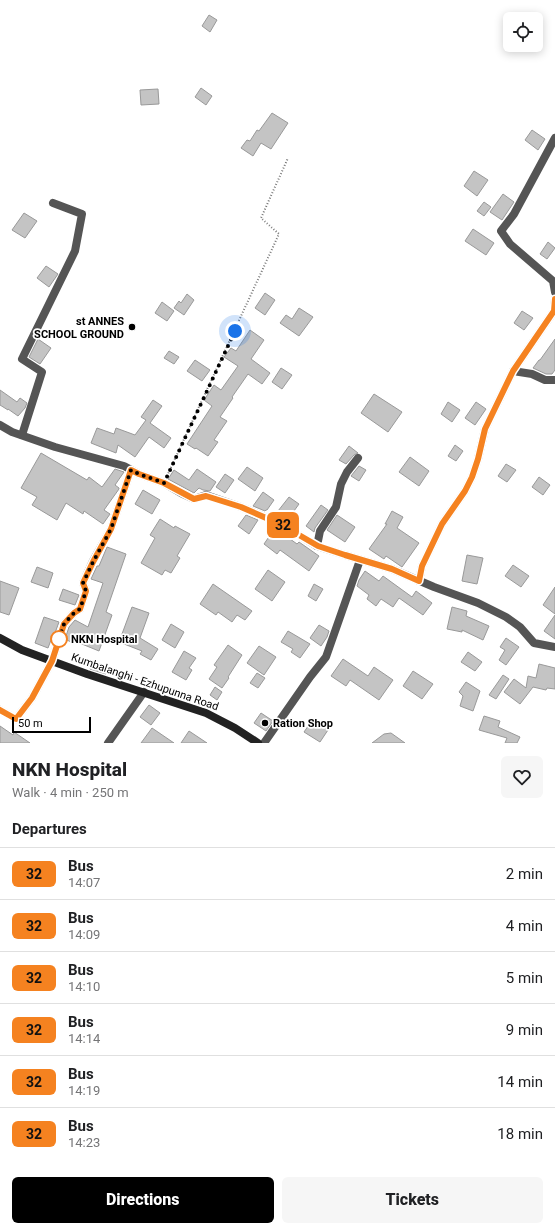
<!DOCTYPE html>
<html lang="en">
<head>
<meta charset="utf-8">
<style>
  :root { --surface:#fff; --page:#f6f6f6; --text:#202124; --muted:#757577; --line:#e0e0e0; --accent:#000 }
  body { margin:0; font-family:Roboto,sans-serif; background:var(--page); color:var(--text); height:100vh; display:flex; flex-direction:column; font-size:15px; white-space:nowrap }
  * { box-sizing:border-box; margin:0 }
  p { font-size:13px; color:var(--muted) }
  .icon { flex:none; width:22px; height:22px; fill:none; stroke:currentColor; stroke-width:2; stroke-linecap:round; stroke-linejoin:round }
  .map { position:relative; height:743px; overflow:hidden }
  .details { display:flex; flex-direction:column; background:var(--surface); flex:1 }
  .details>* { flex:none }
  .badge { padding:0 8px; border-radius:6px; font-size:14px; line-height:26px }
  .fabs { position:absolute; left:503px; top:12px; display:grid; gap:8px }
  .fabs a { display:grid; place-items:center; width:40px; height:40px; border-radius:6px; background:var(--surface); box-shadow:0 2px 10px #0003; font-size:20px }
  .scale { position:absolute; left:12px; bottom:10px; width:79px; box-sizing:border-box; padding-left:4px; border:2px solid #000; border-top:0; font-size:11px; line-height:14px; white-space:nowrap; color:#000; -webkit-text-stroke:3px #fff; paint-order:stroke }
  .you { position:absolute; width:20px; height:20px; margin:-10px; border:3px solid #fff; border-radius:50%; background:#1a73e8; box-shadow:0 0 0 6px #1a73e833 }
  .map>.badge { position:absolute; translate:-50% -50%; box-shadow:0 0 0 2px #fff }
  h2 { padding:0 12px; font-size:15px; line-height:36px }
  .round { display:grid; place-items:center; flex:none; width:42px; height:42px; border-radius:6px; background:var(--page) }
  .headline { display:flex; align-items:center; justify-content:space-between; height:68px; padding:0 12px }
  h1 { font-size:19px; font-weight:800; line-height:30px }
  .action { display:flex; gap:8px; margin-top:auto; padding:8px 12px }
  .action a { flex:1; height:46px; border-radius:6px; background:var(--accent); color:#fff; font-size:16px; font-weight:800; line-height:46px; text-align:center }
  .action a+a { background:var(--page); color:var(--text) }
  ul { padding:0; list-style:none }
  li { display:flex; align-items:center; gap:12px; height:52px; padding:0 12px; border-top:1px solid var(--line) }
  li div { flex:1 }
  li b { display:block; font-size:15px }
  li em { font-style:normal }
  li .badge { min-width:44px; font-weight:700; text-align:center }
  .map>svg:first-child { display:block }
  .building { fill:#c4c4c4; stroke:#999 }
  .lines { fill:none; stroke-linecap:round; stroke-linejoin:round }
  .path { stroke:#777; stroke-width:2; stroke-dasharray:1 2; stroke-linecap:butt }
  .street { stroke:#555; stroke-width:8 }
  .secondary { stroke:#222; stroke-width:8 }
  .line-casing { stroke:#fff; stroke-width:9 }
  .line { stroke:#f58220; stroke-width:6 }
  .walk { stroke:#000; stroke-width:4; stroke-dasharray:0 7.2 }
  .poi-dot { fill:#000; stroke:#fff; stroke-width:1.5 }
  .stop-dot { fill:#fff; stroke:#f58220; stroke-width:2 }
  .labels { text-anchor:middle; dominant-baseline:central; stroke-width:3.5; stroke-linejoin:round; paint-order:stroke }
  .poi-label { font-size:11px; font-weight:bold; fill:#000; stroke:#fff; text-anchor:end }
  .stop-label { font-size:11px; font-weight:bold; fill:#000; stroke:#fff; text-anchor:start }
  .street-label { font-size:11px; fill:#000; stroke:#fff }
</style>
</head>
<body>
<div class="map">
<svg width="555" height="743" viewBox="0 0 555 743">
  <rect width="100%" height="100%" fill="#fff"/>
  <!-- building -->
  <g class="building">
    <polygon points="209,15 217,20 210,32 202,26"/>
    <polygon points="201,88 212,96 206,105 195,97"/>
    <polygon points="158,89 159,104 141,105 140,90"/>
    <polygon points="272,113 288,123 271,149 261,143 253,156 241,148 247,140 250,141 257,130 259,131"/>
    <polygon points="532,130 545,139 538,150 525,140"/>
    <polygon points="474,171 488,180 477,196 464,186"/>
    <polygon points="503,194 514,202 502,220 490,212"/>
    <polygon points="484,202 491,207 484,216 477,211"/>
    <polygon points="24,213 37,221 25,238 12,230"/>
    <polygon points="473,229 494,243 486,255 465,241"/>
    <polygon points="548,242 555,248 547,259 540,254"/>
    <polygon points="46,266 58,274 49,287 37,278"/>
    <polygon points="265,293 275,300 265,315 255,308"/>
    <polygon points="187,294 194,300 184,315 174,308 179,301 181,303"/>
    <polygon points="162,302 174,311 167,321 155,313"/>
    <polygon points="299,308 313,317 299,336 280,323 286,315 292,319"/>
    <polygon points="522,311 533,318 524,330 514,323"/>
    <polygon points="250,330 264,340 251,359 270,373 262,384 248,374 232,397 233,398 220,417 227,421 214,440 218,442 208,456 196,448 195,449 187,444 212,406 204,400 214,385 221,390 238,366 224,357 231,348 236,351"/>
    <polygon points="38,339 51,348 40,364 29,357"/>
    <polygon points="555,339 555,370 552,374 546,374 533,368 539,360 540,360"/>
    <polygon points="169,351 179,357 174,364 164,358"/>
    <polygon points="195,360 210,370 202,381 187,371"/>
    <polygon points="281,368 292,375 282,389 272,382"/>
    <polygon points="0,390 17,402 20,398 27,403 25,408 18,416 8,409 8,410 0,405"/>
    <polygon points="374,394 402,412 388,432 361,413"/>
    <polygon points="153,400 162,406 150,423 171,438 164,448 149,437 135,457 118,445 116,453 91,443 97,428 114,434 116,428 135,435 146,420 141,417"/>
    <polygon points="448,402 460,410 452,422 441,414"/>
    <polygon points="476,402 486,409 475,425 465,418"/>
    <polygon points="455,445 463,451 456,461 448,456"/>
    <polygon points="349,446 358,453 354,455 346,464 339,460"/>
    <polygon points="41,453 87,480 89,477 102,487 115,469 124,472 115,485 119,488 119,489 104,510 110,514 103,524 84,511 83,514 66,503 57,520 32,505 37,497 21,488"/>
    <polygon points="410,457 429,471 419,486 399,472"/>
    <polygon points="506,464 516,470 507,482 498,476"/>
    <polygon points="359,466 366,470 359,481 351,476"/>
    <polygon points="247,467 263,478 255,491 238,479"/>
    <polygon points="197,469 216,482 210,491 203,490 199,488 194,493 168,479 174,470 189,480"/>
    <polygon points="225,474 234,480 225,493 216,487"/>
    <polygon points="539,477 550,485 543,495 532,487"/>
    <polygon points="143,490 160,500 152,514 135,504"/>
    <polygon points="263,492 274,500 267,510 266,510 265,511 253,506"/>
    <polygon points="289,497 299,504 289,518 278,511"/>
    <polygon points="321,505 328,510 315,528 314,532 306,526"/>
    <polygon points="392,511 403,517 397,528 419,543 402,567 386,556 384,559 369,549 387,524 385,524"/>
    <polygon points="246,515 258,520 249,534 238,526"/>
    <polygon points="337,515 355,527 345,542 327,530"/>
    <polygon points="160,519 174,528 175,526 190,534 177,556 180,558 171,573 165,570 162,575 141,563 155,538 150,535"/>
    <polygon points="275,528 297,544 299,542 319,556 309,571 280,550 277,554 264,544"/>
    <polygon points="107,547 126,554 106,612 112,615 99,651 72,640 71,642 65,639 69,627 75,620 88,627 103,583 91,579 97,566 99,566"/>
    <polygon points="467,555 483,558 477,584 462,581"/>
    <polygon points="513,565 529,576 521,587 505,576"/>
    <polygon points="37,567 53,573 48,588 31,582"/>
    <polygon points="268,570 285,582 272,601 255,589"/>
    <polygon points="365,571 379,581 383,576 412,597 416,591 432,603 423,615 399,598 393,607 381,599 376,606 367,599 369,595 357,586 359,580"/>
    <polygon points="0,581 19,588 9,615 0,612"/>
    <polygon points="213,584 252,611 245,620 237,615 232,622 218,612 216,615 200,604"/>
    <polygon points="314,584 323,589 316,601 308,596"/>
    <polygon points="555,587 555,614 543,605"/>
    <polygon points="63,589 79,595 75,605 59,600"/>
    <polygon points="132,607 149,613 140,638 158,649 151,660 140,654 142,651 119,642"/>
    <polygon points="452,607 467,611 466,616 489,626 483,640 462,630 462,632 447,629"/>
    <polygon points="555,615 555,639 544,631"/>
    <polygon points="44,617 59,622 55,633 54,632 48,648 35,643"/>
    <polygon points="171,624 184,632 175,648 162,640"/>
    <polygon points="319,625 329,631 327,637 321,646 310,638"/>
    <polygon points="288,631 310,644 300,658 291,652 293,649 281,642"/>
    <polygon points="506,638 519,647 506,665 499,660 505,650 500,647"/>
    <polygon points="228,645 242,655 228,677 229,678 222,688 209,679 217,667 214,665"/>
    <polygon points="259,646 276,657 264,675 247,663"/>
    <polygon points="184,651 196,658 189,668 192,670 186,680 172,672"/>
    <polygon points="468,652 482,662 475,671 461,662"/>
    <polygon points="343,659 368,676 374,667 393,680 379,700 350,680 346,686 331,676"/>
    <polygon points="93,662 109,667 106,674 90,669"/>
    <polygon points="539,664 555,668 555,689 547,688 546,690 533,687 520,704 504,692 514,679 526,688 528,676 536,678"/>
    <polygon points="413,671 433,684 422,699 403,686"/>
    <polygon points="257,673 265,678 258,688 250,683"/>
    <polygon points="503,675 509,679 496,699 489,695"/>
    <polygon points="466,682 480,691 473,711 460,706 463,696 459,692"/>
    <polygon points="215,687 222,692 217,700 210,695"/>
    <polygon points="149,705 160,713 151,725 140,717"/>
    <polygon points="261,713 273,721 266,731 254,723"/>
    <polygon points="484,716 500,721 498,727 520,737 517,743 505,743 507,738 479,730"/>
    <polygon points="313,719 328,730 320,742 304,732"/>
    <polygon points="0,726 13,735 14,732 30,743 0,743"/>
    <polygon points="152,728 174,743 141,743"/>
    <polygon points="189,731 207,743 181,743"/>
    <polygon points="391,733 405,743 372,743 384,734"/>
  </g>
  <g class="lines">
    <!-- path -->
    <polyline class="path" points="167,476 279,234 261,218 288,158"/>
    <!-- street -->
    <g class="street">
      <polyline points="555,138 514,214 501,231 510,244 553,281 555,292"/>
      <polyline points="513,371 532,374 545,380 555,380"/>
      <polyline points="0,425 12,432 55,447 124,466 139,474 164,483 181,493 194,499 206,495 241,507 281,524 317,546 345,555 392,569 434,587 478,603 506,617 520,627 534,643 555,647"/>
      <polyline points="22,435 42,372 22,359 75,251 82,214 53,203"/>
      <polyline points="317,546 320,531 336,507 341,484 347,472 358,458"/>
      <polyline points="419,581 422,566 442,524 465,491 472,477 478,459 485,429 513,371 554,311 555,299"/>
      <polyline points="0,710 16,719 32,698 52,661 64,624 74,613 80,609 86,591 83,583 93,561 111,529 131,470"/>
      <polyline points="108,743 144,692"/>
      <polyline points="264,743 310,677 326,657 360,560"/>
    </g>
    <!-- secondary -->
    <polyline class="secondary" points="0,638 22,650 87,674 206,713 235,728 258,743"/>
  </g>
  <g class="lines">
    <!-- line casing -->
    <g class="line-casing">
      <polyline id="line" points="0,710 16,719 32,698 52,661 64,624 74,613 80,609 86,591 83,583 93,562 111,529 131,470 139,474 164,483 194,499 206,496 241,507 280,524 318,546 345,555 392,569 419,581 422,566 442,524 465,491 472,477 478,459 485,429 513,371 554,311 555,299"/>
    </g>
    <!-- line -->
    <use href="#line" class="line"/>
    <!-- walk -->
    <polyline class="walk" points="59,639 58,642 64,624 74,613 80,609 86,591 83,583 93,562 111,529 131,470 139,474 164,483 235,331"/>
  </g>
  <!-- markers -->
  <g class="poi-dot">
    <circle cx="132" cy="327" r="4"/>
    <circle cx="265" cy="723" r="4"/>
  </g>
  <circle class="stop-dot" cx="59" cy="639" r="8"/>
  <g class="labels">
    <!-- poi labels -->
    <g class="poi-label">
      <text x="124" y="321">st ANNES<tspan x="124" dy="13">SCHOOL GROUND</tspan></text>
      <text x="273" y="723" text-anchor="start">Ration Shop</text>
    </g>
    <!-- stop labels -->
    <g class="stop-label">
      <text x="71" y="639">NKN Hospital</text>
    </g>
    <!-- street labels -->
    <g class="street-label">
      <text transform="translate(145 682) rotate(19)">Kumbalanghi - Ezhupunna Road</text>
    </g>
  </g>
</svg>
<div class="fabs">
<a><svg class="icon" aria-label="locate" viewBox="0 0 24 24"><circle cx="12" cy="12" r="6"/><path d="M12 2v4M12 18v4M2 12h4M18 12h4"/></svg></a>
</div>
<div class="scale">50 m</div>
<div class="you" style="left:235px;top:331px"></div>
<b class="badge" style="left:283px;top:525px;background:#f58220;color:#111">32</b>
</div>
<section class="details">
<div class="headline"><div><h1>NKN Hospital</h1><p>Walk · 4 min · 250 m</p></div><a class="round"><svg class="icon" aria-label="heart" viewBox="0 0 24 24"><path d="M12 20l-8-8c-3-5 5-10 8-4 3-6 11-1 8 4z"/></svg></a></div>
<h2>Departures</h2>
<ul>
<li><span class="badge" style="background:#f58220;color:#111">32</span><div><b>Bus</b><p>14:07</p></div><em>2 min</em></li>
<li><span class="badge" style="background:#f58220;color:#111">32</span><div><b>Bus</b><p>14:09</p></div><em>4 min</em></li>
<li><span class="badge" style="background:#f58220;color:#111">32</span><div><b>Bus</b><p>14:10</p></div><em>5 min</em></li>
<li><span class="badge" style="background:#f58220;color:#111">32</span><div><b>Bus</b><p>14:14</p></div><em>9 min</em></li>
<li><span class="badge" style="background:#f58220;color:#111">32</span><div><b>Bus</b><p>14:19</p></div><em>14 min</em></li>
<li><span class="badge" style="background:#f58220;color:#111">32</span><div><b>Bus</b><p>14:23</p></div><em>18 min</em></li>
</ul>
<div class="action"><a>Directions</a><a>Tickets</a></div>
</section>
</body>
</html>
